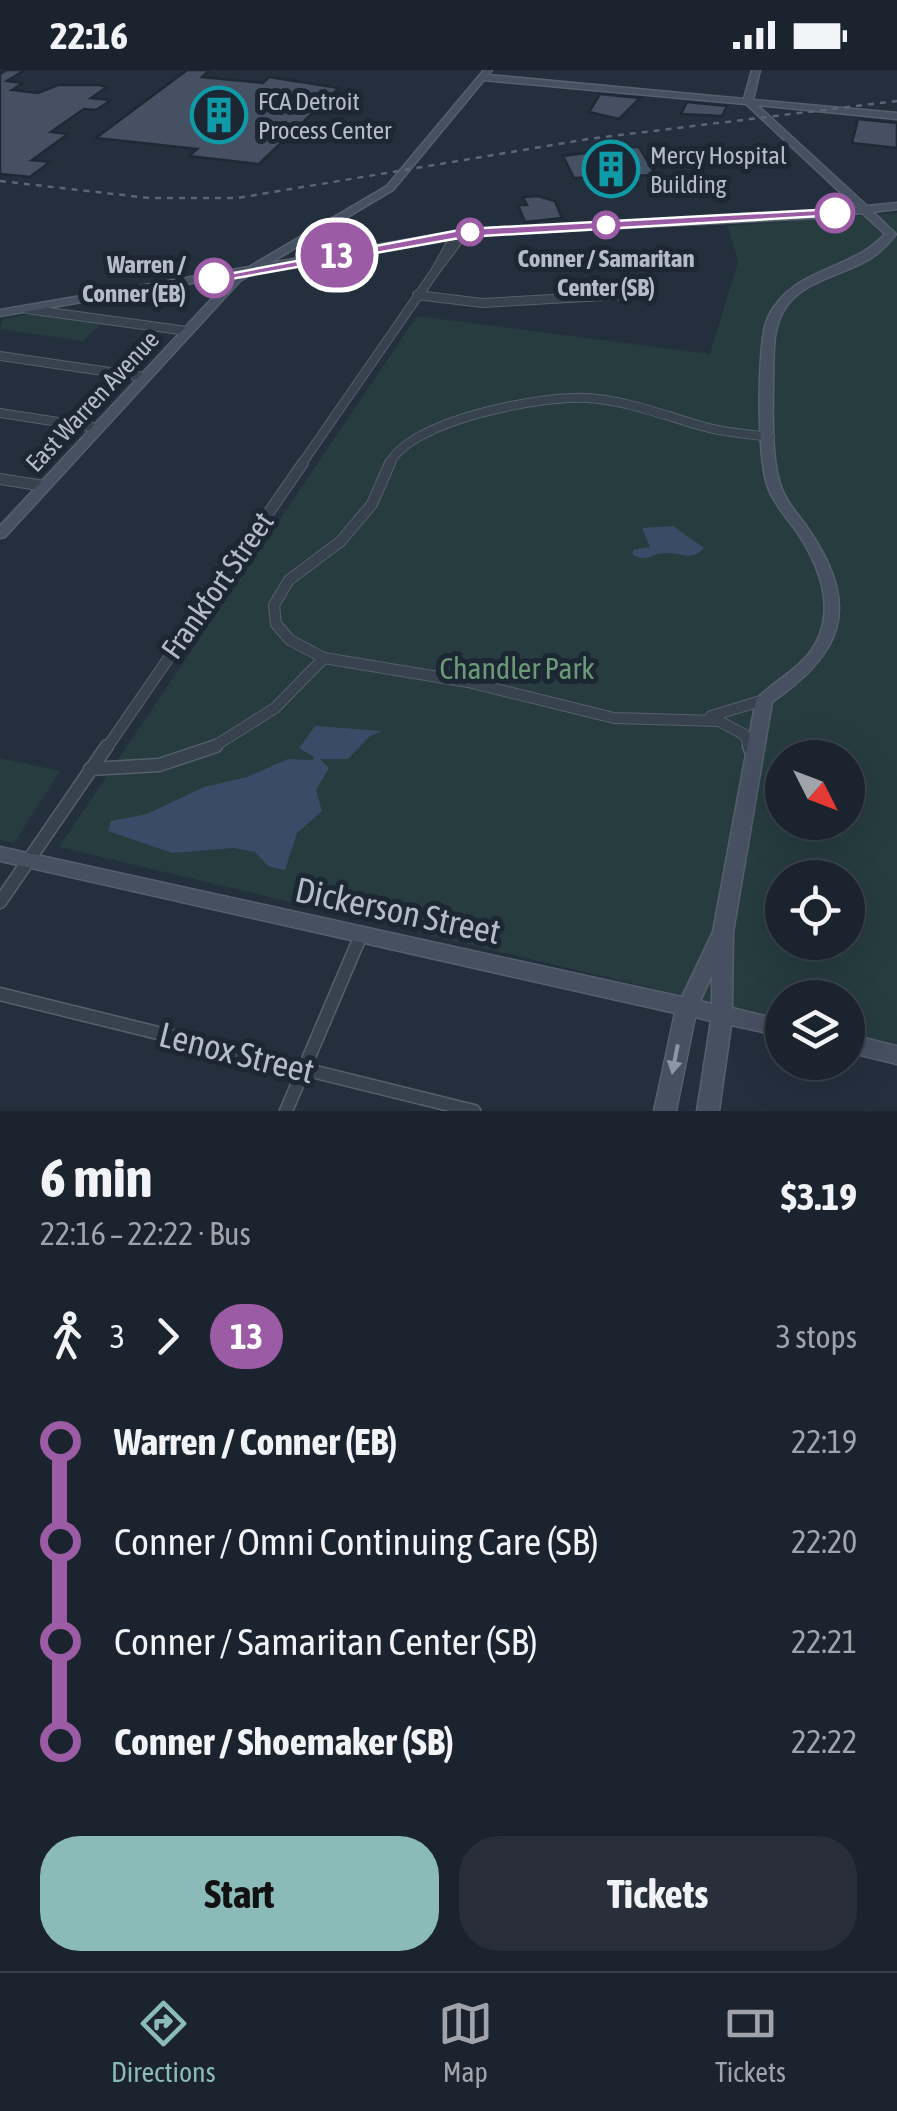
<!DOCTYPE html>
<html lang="en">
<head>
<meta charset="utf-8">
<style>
  :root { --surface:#1b232e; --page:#282f3a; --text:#f1f3f6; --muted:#a0a4aa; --line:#39404a; --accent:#8bbbb9 }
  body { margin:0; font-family:"Asap Condensed",sans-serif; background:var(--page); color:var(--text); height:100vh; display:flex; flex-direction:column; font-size:38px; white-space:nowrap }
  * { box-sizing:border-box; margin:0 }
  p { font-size:32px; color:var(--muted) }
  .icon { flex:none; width:55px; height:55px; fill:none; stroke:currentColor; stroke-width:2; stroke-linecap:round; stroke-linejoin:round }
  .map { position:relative; height:1041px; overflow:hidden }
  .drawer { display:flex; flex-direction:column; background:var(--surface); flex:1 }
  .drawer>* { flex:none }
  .badge { padding:0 20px; border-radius:32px; font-size:35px; line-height:65px }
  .needle { width:65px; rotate:132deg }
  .controls { position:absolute; left:765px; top:670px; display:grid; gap:20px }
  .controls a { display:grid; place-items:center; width:100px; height:100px; border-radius:50%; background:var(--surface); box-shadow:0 10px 40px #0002,0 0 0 2px var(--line); font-size:50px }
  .map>.badge { position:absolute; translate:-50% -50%; box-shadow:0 0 0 5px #fff }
  .legs { display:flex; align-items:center; gap:15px; height:110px; padding:0 40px; font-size:32px }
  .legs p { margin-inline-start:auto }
  .overview { display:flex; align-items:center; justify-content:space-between; height:170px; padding:0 40px }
  h1 { font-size:55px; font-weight:700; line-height:75px }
  .action { display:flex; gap:20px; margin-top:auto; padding:20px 40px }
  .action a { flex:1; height:115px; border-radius:40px; background:var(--accent); color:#111; font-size:40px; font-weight:700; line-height:115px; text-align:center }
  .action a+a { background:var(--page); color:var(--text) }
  ul { padding:0 40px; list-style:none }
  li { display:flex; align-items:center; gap:35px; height:100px; font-size:38px }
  li i { display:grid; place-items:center; width:15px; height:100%; margin:0 12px; background:currentColor }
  li i::after { content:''; width:25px; height:25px; margin:-12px; border:8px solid; border-radius:50%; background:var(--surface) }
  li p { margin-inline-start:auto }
  li:first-child i { background:linear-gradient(#0000 50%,currentColor 0) }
  li:last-child i { background:linear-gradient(currentColor 50%,#0000 0) }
  .status { display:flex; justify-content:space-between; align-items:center; height:70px; padding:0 50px; background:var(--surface); direction:ltr }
  .status svg { height:28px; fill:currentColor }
  .tabs { display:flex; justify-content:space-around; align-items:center; height:140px; border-top:2px solid var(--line); background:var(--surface); font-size:28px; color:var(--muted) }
  .tabs a { display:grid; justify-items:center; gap:5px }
  .tabs .on { color:var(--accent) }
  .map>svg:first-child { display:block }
  .green { fill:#263c3f; fill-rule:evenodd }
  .water { fill:#394c67 }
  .building { fill:#455162; stroke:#1f2835; stroke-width:2.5 }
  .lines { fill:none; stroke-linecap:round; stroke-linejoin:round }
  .street-far3-casing { stroke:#565f6c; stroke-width:8 }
  .street-far2-casing { stroke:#565f6c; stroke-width:10 }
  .street-far1-casing { stroke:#565f6c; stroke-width:12 }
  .street-casing { stroke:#565f6c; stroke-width:15 }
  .secondary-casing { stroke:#565f6c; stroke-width:3 }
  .street-far3 { stroke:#38414e; stroke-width:6 }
  .street-far2 { stroke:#38414e; stroke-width:8 }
  .street-far1 { stroke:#38414e; stroke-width:10 }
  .street { stroke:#38414e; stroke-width:12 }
  .secondary { fill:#465061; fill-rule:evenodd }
  .rail { stroke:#5a6575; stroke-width:2.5; stroke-dasharray:6 6; stroke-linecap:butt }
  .oneway { fill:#8e96a5 }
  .line-1 { fill:#9b5ba5; stroke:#fff; stroke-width:2.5 }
  .stop-1-dot { fill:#fff; stroke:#9b5ba5; stroke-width:5 }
  .labels { text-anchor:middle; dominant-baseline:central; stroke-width:10; stroke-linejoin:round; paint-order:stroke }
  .far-poi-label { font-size:25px; fill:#b4bcc9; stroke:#1d2633; text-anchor:start }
  .far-stop-label { font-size:25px; font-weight:bold; fill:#b4bcc9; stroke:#1d2633 }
  .far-street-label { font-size:25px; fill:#b4bcc9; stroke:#1d2633 }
  .street-label { font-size:30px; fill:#b4bcc9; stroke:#1d2633 }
  .park-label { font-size:30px; fill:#6b9a76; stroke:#1d2633 }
  .near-street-label { font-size:35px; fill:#b4bcc9; stroke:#1d2633 }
</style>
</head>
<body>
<div class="status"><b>22:16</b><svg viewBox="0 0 49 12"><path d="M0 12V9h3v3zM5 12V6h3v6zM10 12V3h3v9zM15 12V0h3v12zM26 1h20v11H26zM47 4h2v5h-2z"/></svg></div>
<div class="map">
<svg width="897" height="1041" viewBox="0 0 897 1041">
  <rect width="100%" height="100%" fill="#242f3e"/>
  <!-- green -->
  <g class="green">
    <path d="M897,143v831l-49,-11v-35h-66v21l-723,-172 358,-531 293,38 28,-92 -10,-36zM782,688h66v64h-66zM782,808h66v64h-66z"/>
    <polygon points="32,244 101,254 83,271 0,259 3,249"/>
    <polygon points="0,688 60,701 14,773 0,770"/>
  </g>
  <!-- water -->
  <g class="water">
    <path d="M673,456l31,22c-13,14 -23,4 -39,5 -15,1 -18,10 -32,2v-5l17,-3 -8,-19z"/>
    <polygon points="315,656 382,661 370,666 348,689 320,689 329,698 316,720 322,741 297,763 285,800 268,796 255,782 234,778 172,783 108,761 111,751 147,744 204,717 247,707 288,689 313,690 314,687 299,678"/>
  </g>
  <!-- building -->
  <g class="building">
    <polygon points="7,0 25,0 7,11 23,13 12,20 38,23 58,15 99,15 107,17 91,28 111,30 96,40 84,39 51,62 68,64 32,90 50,92 30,107 0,104 0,4"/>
    <polygon points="187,0 210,0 202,7 263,13 269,7 339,18 259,94 189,86 197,79 96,68"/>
    <polygon points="600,24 640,28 619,49 589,42"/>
    <polygon points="687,32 727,36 722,46 681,44"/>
    <polygon points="858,49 897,53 897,78 852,73"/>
    <polygon points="630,77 639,77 656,105 633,106 638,115 602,116 597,107 574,108 563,86"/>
    <polygon points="538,126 555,131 562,148 525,152 518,135 527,135 523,127"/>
  </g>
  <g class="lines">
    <!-- street-far3 casing -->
    <g class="street-far3-casing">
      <g id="street-far3">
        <polyline points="450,174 456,164"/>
        <polyline points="456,174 465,163"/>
      </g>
    </g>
    <!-- street-far2 casing -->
    <g class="street-far2-casing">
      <g id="street-far2">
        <polyline points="452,171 436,200 458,171"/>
        <polyline points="417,225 482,233 621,225"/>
        <polyline points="27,239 187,261"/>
        <polyline points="0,286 144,307"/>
        <polyline points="0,343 97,358"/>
        <polyline points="301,395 436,200"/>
        <path d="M389,395c19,-45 154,-70 199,-67 42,3 80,19 121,30 19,5 41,6 61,9"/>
      </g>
    </g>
    <!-- street-far1 casing -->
    <g class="street-far1-casing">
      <g id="street-far1">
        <polyline points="390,393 372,434 341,471 289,510 274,535 276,554 290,570 324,588 468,612 614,648 719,651 745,665 750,679"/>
        <polyline points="0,409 44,416"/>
        <polyline points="711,646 764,630"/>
        <polyline points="106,679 303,393"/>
        <polyline points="210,679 275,638 324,588"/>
      </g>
    </g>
    <!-- street casing -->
    <g class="street-casing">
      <g id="street">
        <polyline points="749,676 752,683"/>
        <polyline points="90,699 159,695 216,676"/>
        <polyline points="0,832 107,676"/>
        <polyline points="0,924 474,1041"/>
        <polyline points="286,1041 361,865"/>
      </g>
    </g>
    <!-- secondary casing -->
    <g class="secondary-casing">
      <g id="secondary">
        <path d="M484,0h8l-4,5 256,24 8,-29h8l-7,30 144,13v6l-140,-14 110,101 30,-3v6l-24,3 23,22c-8,10 -16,19 -28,26 -27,16 -67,21 -84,50 -13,21 -10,51 -11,75 0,32 -2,69 7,99 6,20 23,35 33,52 48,74 27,119 -41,166l-39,230 -1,76 50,12v16l-51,-11 -12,86h-22l14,-90 -16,-4 -19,94h-22l21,-98 -675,-152v-14l682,150 31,-65 43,-232c22,-25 55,-33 66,-72 9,-32 -6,-67 -23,-93 -10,-15 -23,-28 -30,-45 -12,-27 -12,-138 -3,-167 2,-6 7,-15 11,-20 26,-35 79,-36 108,-69l-23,-21 -45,5 -352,18 -210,36 -15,9 -235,256 -5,1v-12l233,-250 -233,40v-6l249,-43 138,-81zM484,10l262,24 111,104 -40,4 -352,18 -195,33 123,-73zM712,905v29l-12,-3z"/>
        <polygon points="848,964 897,976 897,994 848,982"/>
      </g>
    </g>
    <!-- street-far3 -->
    <use href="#street-far3" class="street-far3"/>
    <!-- street-far2 -->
    <use href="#street-far2" class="street-far2"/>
    <!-- street-far1 -->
    <use href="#street-far1" class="street-far1"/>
    <!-- street -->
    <use href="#street" class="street"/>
    <!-- secondary -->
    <use href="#secondary" class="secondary"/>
    <!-- rail -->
    <polyline class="rail" points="0,111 149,128 238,128 588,69 897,31"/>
  </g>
  <!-- one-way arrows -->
  <defs><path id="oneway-solid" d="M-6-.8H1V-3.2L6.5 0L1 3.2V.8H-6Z" transform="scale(2.5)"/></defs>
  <use class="oneway" href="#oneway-solid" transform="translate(675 989) rotate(101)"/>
  <!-- line-1 -->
  <polygon class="line-1" points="835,139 840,145 465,167 214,212 207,208 465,159"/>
  <!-- icons -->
  <defs>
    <g id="building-ring" transform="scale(2.875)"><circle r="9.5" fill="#1d2633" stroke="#0f9aa8" stroke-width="1.5"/><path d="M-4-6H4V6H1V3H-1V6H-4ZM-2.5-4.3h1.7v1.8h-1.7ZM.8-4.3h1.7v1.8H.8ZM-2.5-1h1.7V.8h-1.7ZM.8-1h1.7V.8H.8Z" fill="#0f9aa8"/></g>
  </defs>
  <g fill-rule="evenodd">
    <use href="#building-ring" x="219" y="45"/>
    <use href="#building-ring" x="611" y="99"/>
  </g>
  <!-- markers -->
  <g class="stop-1-dot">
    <circle cx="835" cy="143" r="18"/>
    <circle cx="606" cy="155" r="12"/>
    <circle cx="470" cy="162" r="12"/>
    <circle cx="214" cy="208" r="18"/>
  </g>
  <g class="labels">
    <!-- far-poi labels -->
    <g class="far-poi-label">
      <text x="258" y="31">FCA Detroit<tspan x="258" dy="29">Process Center</tspan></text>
      <text x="650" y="85">Mercy Hospital<tspan x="650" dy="29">Building</tspan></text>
    </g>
    <!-- far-stop labels -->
    <g class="far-stop-label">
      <text x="606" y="188">Conner / Samaritan<tspan x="606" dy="29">Center (SB)</tspan></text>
      <text x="186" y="194" text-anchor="end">Warren /<tspan x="186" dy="29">Conner (EB)</tspan></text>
    </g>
    <!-- far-street labels -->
    <g class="far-street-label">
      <text transform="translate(92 331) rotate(-47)">East Warren Avenue</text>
    </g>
    <!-- street labels -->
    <g class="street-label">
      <text transform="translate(217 515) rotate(-55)">Frankfort Street</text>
    </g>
    <!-- park labels -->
    <g class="park-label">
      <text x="517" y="598">Chandler Park</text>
    </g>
    <!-- near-street labels -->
    <g class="near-street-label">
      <text transform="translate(398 840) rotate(12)">Dickerson Street</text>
      <text transform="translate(237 982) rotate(14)">Lenox Street</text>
    </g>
  </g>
</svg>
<div class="controls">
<a><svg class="needle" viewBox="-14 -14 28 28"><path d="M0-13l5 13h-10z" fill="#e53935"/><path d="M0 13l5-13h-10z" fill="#a0a4aa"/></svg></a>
<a><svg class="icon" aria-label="locate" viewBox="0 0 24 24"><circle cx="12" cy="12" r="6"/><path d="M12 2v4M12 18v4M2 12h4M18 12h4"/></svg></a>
<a><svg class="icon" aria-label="layers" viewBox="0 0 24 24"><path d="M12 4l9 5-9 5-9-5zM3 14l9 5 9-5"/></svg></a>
</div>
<b class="badge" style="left:337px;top:185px;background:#9b5ba5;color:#fff">13</b>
</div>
<section class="drawer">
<div class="overview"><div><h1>6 min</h1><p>22:16 – 22:22 · Bus</p></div><b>$3.19</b></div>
<div class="legs"><svg class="icon" aria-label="walk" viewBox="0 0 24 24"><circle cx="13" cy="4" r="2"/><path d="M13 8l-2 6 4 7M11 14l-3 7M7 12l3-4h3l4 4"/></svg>3<svg class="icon" aria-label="forward" viewBox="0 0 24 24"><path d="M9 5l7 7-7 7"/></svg><b class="badge" style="background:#9b5ba5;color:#fff">13</b><p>3 stops</p></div>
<ul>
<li><i style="color:#9b5ba5"></i><b>Warren / Conner (EB)</b><p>22:19</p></li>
<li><i style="color:#9b5ba5"></i><span>Conner / Omni Continuing Care (SB)</span><p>22:20</p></li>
<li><i style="color:#9b5ba5"></i><span>Conner / Samaritan Center (SB)</span><p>22:21</p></li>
<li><i style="color:#9b5ba5"></i><b>Conner / Shoemaker (SB)</b><p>22:22</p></li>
</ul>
<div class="action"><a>Start</a><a>Tickets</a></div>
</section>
<nav class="tabs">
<a class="on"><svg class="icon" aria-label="directions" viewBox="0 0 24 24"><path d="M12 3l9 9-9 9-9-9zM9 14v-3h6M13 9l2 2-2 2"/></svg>Directions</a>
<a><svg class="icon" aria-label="map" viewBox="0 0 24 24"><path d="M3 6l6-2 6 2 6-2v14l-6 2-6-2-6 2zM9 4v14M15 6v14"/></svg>Map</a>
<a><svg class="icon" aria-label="tickets" viewBox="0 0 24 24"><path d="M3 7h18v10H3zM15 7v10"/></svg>Tickets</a>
</nav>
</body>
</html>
